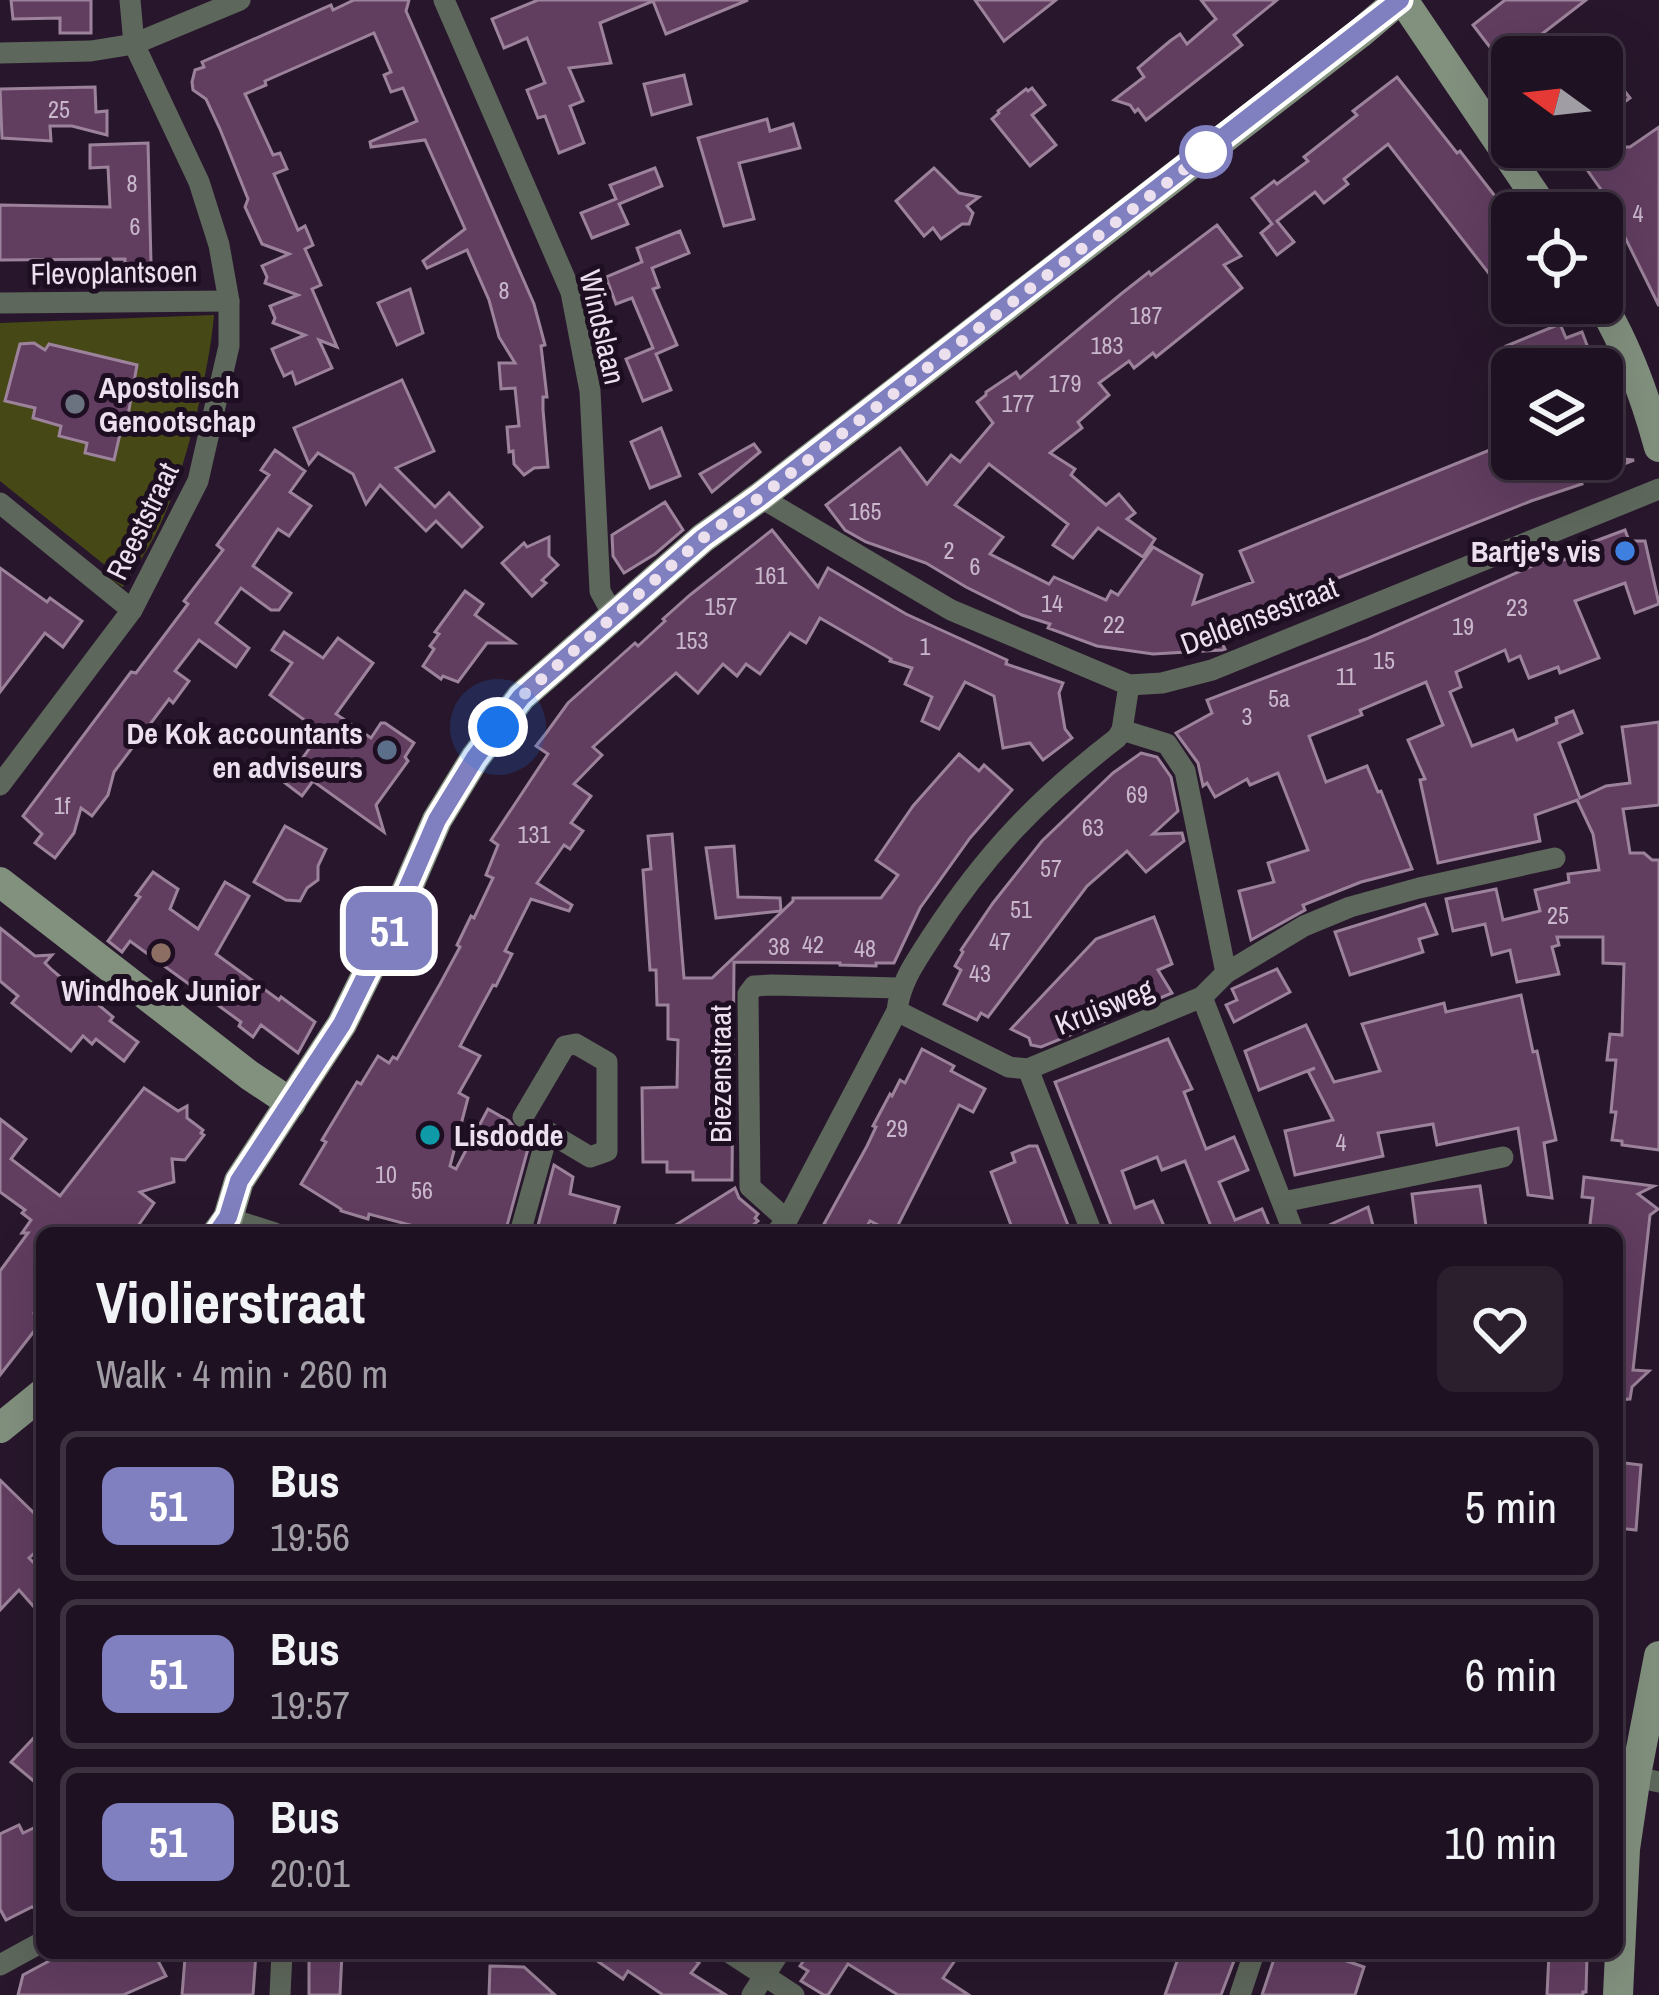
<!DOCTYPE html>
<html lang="en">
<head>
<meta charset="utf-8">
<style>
  :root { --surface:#1e1121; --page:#2b1f2e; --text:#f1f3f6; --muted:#a19da5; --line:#3c313f }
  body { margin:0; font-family:"Archivo Narrow",sans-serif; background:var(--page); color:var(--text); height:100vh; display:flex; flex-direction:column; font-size:45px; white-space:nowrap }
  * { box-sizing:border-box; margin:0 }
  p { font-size:39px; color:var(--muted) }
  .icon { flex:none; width:66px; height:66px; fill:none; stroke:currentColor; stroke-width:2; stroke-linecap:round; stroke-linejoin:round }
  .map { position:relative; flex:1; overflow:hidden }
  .details { position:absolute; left:36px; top:1227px; width:1587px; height:732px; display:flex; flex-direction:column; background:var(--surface); border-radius:18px; box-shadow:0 12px 48px #0002,0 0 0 3px var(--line) }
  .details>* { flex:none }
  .badge { padding:0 24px; border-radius:18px; font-size:42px; line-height:78px }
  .needle { width:78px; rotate:285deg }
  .controls { position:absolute; left:1491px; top:36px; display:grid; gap:24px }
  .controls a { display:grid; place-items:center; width:132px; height:132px; border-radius:18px; background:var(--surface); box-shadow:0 12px 48px #0002,0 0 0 3px var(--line); font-size:60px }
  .you { position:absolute; width:60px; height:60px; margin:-30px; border:9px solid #fff; border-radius:50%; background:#1a73e8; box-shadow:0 0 0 18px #1a73e833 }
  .map>.badge { position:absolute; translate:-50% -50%; box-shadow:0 0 0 6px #fff }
  .round { display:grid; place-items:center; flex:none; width:126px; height:126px; border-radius:18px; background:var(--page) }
  .head { display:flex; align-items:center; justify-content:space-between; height:204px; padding:0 60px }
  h1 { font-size:57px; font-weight:800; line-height:90px }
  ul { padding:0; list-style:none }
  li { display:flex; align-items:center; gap:36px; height:150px; margin:0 24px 18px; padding:0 36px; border:6px solid var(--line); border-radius:18px }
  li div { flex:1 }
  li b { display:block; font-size:45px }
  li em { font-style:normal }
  li .badge { min-width:132px; font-weight:700; text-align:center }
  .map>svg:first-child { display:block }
  .green { fill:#464916 }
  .building { fill:#613d60; stroke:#9c839b; stroke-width:3 }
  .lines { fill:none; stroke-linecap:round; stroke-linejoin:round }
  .street { stroke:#5e675c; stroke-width:21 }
  .secondary { stroke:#82907e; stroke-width:30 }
  .line-casing { stroke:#fff; stroke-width:27 }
  .line { stroke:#8080c0; stroke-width:18 }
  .walk { stroke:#ece0ef; stroke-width:12; stroke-dasharray:0 21.6 }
  .stop-dot { fill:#fff; stroke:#8080c0; stroke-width:6 }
  .worship-dot { fill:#6b7280; stroke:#1e0e22; stroke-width:4.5 }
  .shop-dot { fill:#3f7fe0; stroke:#1e0e22; stroke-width:4.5 }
  .service-dot { fill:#5c6f8a; stroke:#1e0e22; stroke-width:4.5 }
  .education-dot { fill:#8d6e63; stroke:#1e0e22; stroke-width:4.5 }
  .culture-dot { fill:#0f9aa8; stroke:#1e0e22; stroke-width:4.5 }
  .labels { text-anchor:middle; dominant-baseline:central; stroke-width:10; stroke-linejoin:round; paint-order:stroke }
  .number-label { font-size:24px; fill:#c9b7cb }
  .street-label { font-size:30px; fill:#ece0ef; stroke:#1e0e22 }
  .poi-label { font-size:30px; font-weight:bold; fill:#ece0ef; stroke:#1e0e22; text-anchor:start }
</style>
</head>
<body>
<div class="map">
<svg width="1659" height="1995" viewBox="0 0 1659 1995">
  <rect width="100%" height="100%" fill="#28172c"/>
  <!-- green -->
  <path class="green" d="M214,315c-5,60 -32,172 -61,224 -9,17 -20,32 -30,48l-17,-11v-10l-106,-85v-158z"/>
  <!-- building -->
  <g class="building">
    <polygon points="11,0 91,0 91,33 60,33 60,18 13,19"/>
    <polygon points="354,0 409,0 406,11 534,304 545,345 541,346 547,397 543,397 543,410 548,467 534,468 524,475 514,464 513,451 509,452 507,427 519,426 515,388 501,389 499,363 515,363 499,337 489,300 467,250 427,268 423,261 465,229 425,140 371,147 370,142 417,121 403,88 391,92 384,75 391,72 374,33 265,81 266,85 245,94 273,155 280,153 287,169 274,174 298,230 305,226 313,245 305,249 321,285 312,289 337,347 319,340 332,368 296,384 292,372 284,376 277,361 272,349 305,335 273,323 275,318 270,306 298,295 265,283 267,277 262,266 289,254 262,244 245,207 248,199 220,129 206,99 193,90 192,82 195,70 204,67 202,62 331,5 333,10"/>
    <polygon points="538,0 748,0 666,34 653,1 600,23 611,63 569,68 583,101 570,106 584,143 559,153 545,116 538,118 527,90 545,83 527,38 504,48 492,19"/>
    <polygon points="975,0 1056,0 1004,41"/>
    <polygon points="1201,0 1277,0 1234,35 1242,45 1146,120 1138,109 1135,112 1130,105 1114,100 1144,77 1138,68 1170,41 1180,34 1187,44 1216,19"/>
    <polygon points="1505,0 1586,0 1512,57 1512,76 1473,25"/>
    <polygon points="1602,63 1630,98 1602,118"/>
    <polygon points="684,75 691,104 652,115 644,84"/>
    <polygon points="1397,77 1457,153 1460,151 1498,200 1495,202 1512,224 1512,303 1388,144 1344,179 1348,184 1324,203 1315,192 1277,221 1294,242 1277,255 1261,233 1272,224 1252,198 1274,181 1277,184 1308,161 1304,157 1357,115 1353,111"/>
    <polygon points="95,87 96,112 107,111 107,135 72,126 50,126 51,141 2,138 0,89"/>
    <polygon points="1032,88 1045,105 1032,115 1056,145 1030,166 992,119 999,113 998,111 1026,89 1028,91"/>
    <polygon points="767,119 770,131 793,124 800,148 739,163 754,219 724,226 698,138"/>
    <polygon points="1659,127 1659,306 1602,191 1571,147 1630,147"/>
    <polygon points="148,143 151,263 125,264 125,259 0,260 0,205 110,207 108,167 90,168 90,145"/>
    <polygon points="655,168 662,186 619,204 628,224 592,238 581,213 616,199 610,185"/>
    <polygon points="934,168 959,193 979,197 967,206 973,213 969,224 962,224 941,239 933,228 924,236 896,201"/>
    <polygon points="1217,225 1241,256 1224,265 1242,288 1156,357 1153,353 1134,368 1129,361 1099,383 1109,395 1078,422 1082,428 1050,453 1075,469 1071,475 1106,505 1119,494 1135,513 1127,519 1155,539 1143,557 1098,528 1073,558 1053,545 1068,524 989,464 955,505 1003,537 990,554 1049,584 1054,577 1106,600 1111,591 1118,595 1153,547 1202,575 1193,604 1253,582 1240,551 1512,441 1512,459 1602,459 1602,406 1607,405 1623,459 1634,460 1581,481 1582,484 1531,501 1238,618 1245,635 1222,643 1225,649 1222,650 1153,654 1097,646 1048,628 1050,624 1022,615 966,587 926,563 866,542 845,530 826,505 900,448 927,484 951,455 960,462 993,423 977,402 986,395 986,392 1016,372 1020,378 1121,294 1149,272 1151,275"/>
    <polygon points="680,231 689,253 652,268 659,287 653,289 677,345 656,354 671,390 643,401 626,359 653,348 632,298 616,304 606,277 642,262 637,248"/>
    <polygon points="410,289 423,333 397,345 378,303"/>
    <polygon points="1560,324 1566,338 1582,332 1596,369 1515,369 1506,346"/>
    <polygon points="34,343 45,350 49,344 137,365 127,421 123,421 114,460 85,453 87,443 59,436 61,426 33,418 35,408 5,401 20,344"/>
    <polygon points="402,380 434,451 396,468 435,507 449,493 482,527 462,547 436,521 426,531 380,485 366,504 353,474 318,453 309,464 294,428"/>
    <polygon points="661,428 680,476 650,488 631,442"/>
    <polygon points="754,444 760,452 712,492 700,474"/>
    <polygon points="275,450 305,471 290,492 311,506 289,536 278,529 253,566 291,593 279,610 271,610 241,588 216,623 249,648 236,667 199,640 175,671 189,681 173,703 169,699 114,772 108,795 92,816 81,808 74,833 55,858 35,843 42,834 23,816 131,672 136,673 188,604 184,601 223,550 217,545 269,475 261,470"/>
    <polygon points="665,502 683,530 655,554 624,573 613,556 612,535"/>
    <polygon points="772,530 818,587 828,568 906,614 1007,660 1006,664 1063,683 1059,693 1065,729 1072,738 1043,760 1030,743 1003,748 994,696 965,682 939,729 922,721 932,697 905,684 912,668 890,661 891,659 820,618 806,643 790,633 760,674 746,664 737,676 723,664 698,693 676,673 593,747 602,755 574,784 591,796 571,823 583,831 570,849 564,845 537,883 572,905 569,911 531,899 505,951 512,954 496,986 493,985 460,1046 480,1056 459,1093 468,1098 450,1166 456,1169 488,1109 509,1121 516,1130 532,1134 505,1233 440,1233 369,1214 368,1219 341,1211 341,1209 301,1184 326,1142 322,1140 357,1082 361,1084 378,1056 389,1063 393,1057 397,1059 440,984 460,947 457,945 471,916 474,918 493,878 486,875 498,845 491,840 548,754 536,746 547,732 568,703 635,643 638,646 665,621 663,619 690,595"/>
    <polygon points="1625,530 1629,541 1645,541 1659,604 1635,613 1625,583 1575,601 1599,658 1560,673 1558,667 1529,678 1520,656 1509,661 1505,650 1456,672 1461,687 1450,692 1472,746 1513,730 1517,740 1557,723 1556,718 1573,711 1582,733 1559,743 1580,798 1606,786 1630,783 1622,727 1659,722 1659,805 1623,809 1630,853 1644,853 1652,860 1659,860 1659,1150 1622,1145 1622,1141 1612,1140 1616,1112 1611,1112 1616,1060 1607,1060 1610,1034 1622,1035 1624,964 1603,963 1603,937 1557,937 1559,945 1552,947 1559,974 1517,982 1510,950 1492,955 1485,924 1453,931 1446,899 1496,889 1503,920 1540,911 1535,890 1569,882 1568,874 1599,870 1593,834 1577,800 1535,815 1540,841 1438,863 1420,780 1425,779 1408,740 1443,725 1426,682 1360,710 1362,715 1309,736 1326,782 1367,766 1378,792 1381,791 1412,869 1361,882 1303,905 1305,910 1251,940 1239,891 1274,882 1268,863 1308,850 1278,773 1250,785 1247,779 1215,797 1207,783 1203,786 1198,763 1176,733 1212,713 1207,700 1366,639 1555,556 1557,562 1592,550 1590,543"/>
    <polygon points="549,537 549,556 558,565 542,580 546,583 532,596 502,563 524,543 527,547"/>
    <polygon points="0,568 47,602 50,598 82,621 63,647 45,633 0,692"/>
    <polygon points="465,591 483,604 475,615 514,643 487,643 458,682 443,676 441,679 423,666 434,649 430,646 439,634 435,632"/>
    <polygon points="284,632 323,658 338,638 373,663 336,714 371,738 381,723 385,723 414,743 405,757 408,761 376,805 384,832 313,781 302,796 285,783 321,732 270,695 292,663 272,650"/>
    <polygon points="1141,753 1157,757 1171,777 1178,811 1153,834 1182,833 1184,841 1146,872 1127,851 1087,886 988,1017 981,1013 977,1020 944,1004 961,970 955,966 963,952 961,950 993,903 1042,841 1113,773"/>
    <polygon points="959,754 979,771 984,765 1012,790 970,838 920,908 894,963 876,963 876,966 840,965 840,963 734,962 732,1180 693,1180 693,1172 667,1172 667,1162 643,1162 642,1088 677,1087 678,1040 668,1039 668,1005 657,1005 656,970 650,970 643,870 651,869 648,836 672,834 684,978 712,978 793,901 793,898 881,898 898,875 876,860 913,806"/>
    <polygon points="285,826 326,849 318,866 318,880 307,888 300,901 286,900 254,882"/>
    <polygon points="734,846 738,897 780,898 781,911 716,918 706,848"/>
    <polygon points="153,872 178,889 170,909 198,929 225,882 249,896 216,954 279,1000 281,997 315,1022 298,1053 261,1025 253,1037 239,1026 241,1022 130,941 122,952 108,941 140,897 136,895"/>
    <polygon points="1425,904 1437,934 1419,939 1423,952 1350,975 1335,932"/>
    <polygon points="1154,917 1172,964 1158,970 1172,993 1141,1006 1131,986 1099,1002 1105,1021 1041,1047 1031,1045 1029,1038 1011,1029 1096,939"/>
    <polygon points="0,928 35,956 52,955 45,963 52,970 92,1004 94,1001 113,1017 110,1021 138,1042 124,1061 96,1039 92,1044 83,1036 71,1051 12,1003 18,996 0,981"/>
    <polygon points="1277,969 1290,992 1234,1022 1226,1005 1237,1000 1232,989"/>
    <polygon points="1521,995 1533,1052 1537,1051 1556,1140 1544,1143 1552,1198 1528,1195 1518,1128 1437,1145 1433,1124 1378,1133 1383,1156 1295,1175 1285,1131 1333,1120 1308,1071 1315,1068 1259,1090 1245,1051 1306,1025 1334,1082 1380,1071 1362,1024 1444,1003 1446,1012"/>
    <polygon points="1168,1039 1192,1089 1184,1092 1206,1149 1234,1137 1248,1170 1219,1182 1235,1220 1262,1209 1272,1233 1205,1233 1212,1229 1185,1161 1162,1170 1157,1157 1122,1171 1135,1208 1153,1201 1164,1226 1147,1233 1114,1233 1055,1082"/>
    <polygon points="922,1049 954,1066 951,1071 985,1089 973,1112 959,1105 894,1233 870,1221 863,1233 841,1233 824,1224 867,1146 876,1127 873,1126 890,1094 892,1096 900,1080 905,1083"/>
    <polygon points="144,1088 178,1111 187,1106 187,1118 203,1130 201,1133 204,1135 185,1160 172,1159 174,1182 140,1192 154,1203 133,1233 42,1233 42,1302 34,1313 42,1321 0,1375 0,1271 28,1233 22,1233 31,1220 22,1213 25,1210 0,1192 0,1119 26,1139 11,1159 60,1196"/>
    <polygon points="1029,1146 1037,1146 1071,1233 1014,1233 991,1172 1015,1162 1012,1153"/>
    <polygon points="554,1165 573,1177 570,1194 619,1207 612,1233 536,1233"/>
    <polygon points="1584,1177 1654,1186 1638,1194 1658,1209 1650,1215 1633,1370 1649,1371 1632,1387 1630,1399 1617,1400 1617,1233 1589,1233 1593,1198 1582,1197"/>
    <polygon points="1480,1186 1487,1233 1417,1233 1412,1194"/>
    <polygon points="735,1188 739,1198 758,1214 755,1218 758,1221 744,1233 663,1233"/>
    <polygon points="1368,1207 1375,1233 1312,1233"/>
    <polygon points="1617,1462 1641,1465 1636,1530 1617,1528"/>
    <polygon points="0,1480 42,1521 42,1546 29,1558 42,1571 42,1616 19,1590 0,1610"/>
    <polygon points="42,1729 42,1788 11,1762"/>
    <polygon points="42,1824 42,1912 32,1907 6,1920 0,1909 0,1834 19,1825 23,1833"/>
    <polygon points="64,1953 154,1953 166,1976 123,1995 18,1995 23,1975"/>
    <polygon points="233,1953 256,1953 253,1995 182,1995 185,1958 228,1960"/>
    <polygon points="309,1953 342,1953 340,1995 309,1995"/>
    <polygon points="586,1953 685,1953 699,1963 691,1973 726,1995 663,1995 628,1971 623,1979"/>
    <polygon points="809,1953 960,1953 943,1978 969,1995 898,1995 848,1964 828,1995 824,1995 801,1981 808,1971 800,1966"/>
    <polygon points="1180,1953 1237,1953 1221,1995 1165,1995"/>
    <polygon points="1276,1953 1339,1953 1338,1958 1364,1967 1355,1995 1262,1995"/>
    <polygon points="1549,1953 1585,1953 1587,1956 1586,1992 1583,1992 1583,1995 1547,1995"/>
    <polygon points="490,1966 524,1967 555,1995 489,1995"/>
  </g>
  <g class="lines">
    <!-- street -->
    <g class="street">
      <polyline points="444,0 571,292 590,391 600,591 613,615"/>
      <polyline points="0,53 91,51 134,44 240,0"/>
      <polyline points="0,303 229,301"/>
      <polyline points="760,497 951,610 1129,685 1162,683 1212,670 1659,489"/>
      <polyline points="0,503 132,610"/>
      <polyline points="1122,730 1167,744 1185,771 1226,973"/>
      <polyline points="0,785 132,610 198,481 229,346 229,301 219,245 199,182 134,44 130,0"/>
      <polyline points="1202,997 1294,1233"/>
      <polyline points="897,1011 1009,1067 1028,1069"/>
      <polyline points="1028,1069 1202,997 1226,973 1304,926 1350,907 1419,888 1555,858"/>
      <polyline points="1028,1069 1092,1233"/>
      <polyline points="1283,1202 1503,1157"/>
      <polyline points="228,1218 275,1233"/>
      <polyline points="787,1220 750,1187 748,994 754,986 772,985 900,988"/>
      <polyline points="520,1233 548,1132 590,1157 607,1151 607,1062 576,1044 565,1046 523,1117"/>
      <path d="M776,1233l11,-13 110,-209c3,-29 19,-50 35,-75 54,-83 107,-138 185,-198l5,-8 7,-45"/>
      <polyline points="1617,1773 1659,1782"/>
      <polyline points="730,1953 794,1995"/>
      <polyline points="0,1965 42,1942"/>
      <polyline points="280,1995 282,1953"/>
      <polyline points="752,1995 779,1953"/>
      <polyline points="1240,1995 1254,1953"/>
    </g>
    <!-- secondary -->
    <g class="secondary">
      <polyline points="1403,0 1547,213"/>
      <path d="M1601,303c27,45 44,93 58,144"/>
      <polyline points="0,882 249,1075 291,1103"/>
      <polyline points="217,1233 228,1218 239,1181 342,1024 395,917 437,820 475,758 521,697 703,538 760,497 1359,34 1399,0"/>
      <polyline points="0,1428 42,1394"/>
      <polyline points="1618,1995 1625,1849 1636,1775 1659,1656"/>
    </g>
  </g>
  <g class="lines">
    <!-- line casing -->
    <g class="line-casing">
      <polyline id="line" points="217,1233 228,1217 239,1181 342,1024 395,917 437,820 475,758 521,697 703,538 760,497 1400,0"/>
    </g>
    <!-- line -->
    <use href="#line" class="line"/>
    <!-- walk -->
    <polyline class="walk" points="498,727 521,697 703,538 760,497 1221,141 1206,152"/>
  </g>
  <!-- markers -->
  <circle class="stop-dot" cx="1206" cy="152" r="24"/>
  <circle class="worship-dot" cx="75" cy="404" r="12"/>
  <circle class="shop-dot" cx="1625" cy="551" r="12"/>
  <circle class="service-dot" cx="387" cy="750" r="12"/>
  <circle class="education-dot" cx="161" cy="953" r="12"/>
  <circle class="culture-dot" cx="430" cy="1135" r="12"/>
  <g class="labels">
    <!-- number labels -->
    <g class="number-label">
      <text x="59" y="109">25</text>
      <text x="132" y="183">8</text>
      <text x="1638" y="213">4</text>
      <text x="135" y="226">6</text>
      <text x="504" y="290">8</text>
      <text x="1146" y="315">187</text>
      <text x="1107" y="345">183</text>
      <text x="1065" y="383">179</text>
      <text x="1018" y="403">177</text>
      <text x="865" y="511">165</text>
      <text x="949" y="550">2</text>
      <text x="975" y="566">6</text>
      <text x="771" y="575">161</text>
      <text x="1052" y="603">14</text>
      <text x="721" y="606">157</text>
      <text x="1517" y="607">23</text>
      <text x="1114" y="624">22</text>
      <text x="1463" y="626">19</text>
      <text x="692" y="640">153</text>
      <text x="925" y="646">1</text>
      <text x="1384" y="660">15</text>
      <text x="1346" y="676">11</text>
      <text x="1279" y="698">5a</text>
      <text x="1247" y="716">3</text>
      <text x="1137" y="794">69</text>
      <text x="62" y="805">1f</text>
      <text x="1093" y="827">63</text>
      <text x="534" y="834">131</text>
      <text x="1051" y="868">57</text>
      <text x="1021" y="909">51</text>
      <text x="1558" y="915">25</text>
      <text x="1000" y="941">47</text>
      <text x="813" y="944">42</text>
      <text x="779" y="946">38</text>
      <text x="865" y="948">48</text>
      <text x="980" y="973">43</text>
      <text x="897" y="1128">29</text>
      <text x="1341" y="1142">4</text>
      <text x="386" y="1174">10</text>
      <text x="422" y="1190">56</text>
    </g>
    <!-- street labels -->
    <g class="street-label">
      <text transform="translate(114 272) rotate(-1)">Flevoplantsoen</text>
      <text transform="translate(603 327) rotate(77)">Windslaan</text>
      <text transform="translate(142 521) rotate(-64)">Reeststraat</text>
      <text transform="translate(1259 615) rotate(-21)">Deldensestraat</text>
      <text transform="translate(1104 1006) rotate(-22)">Kruisweg</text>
      <text transform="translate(720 1074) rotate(-90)">Biezenstraat</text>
    </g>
    <!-- poi labels -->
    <g class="poi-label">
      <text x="99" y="387">Apostolisch<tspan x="99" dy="34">Genootschap</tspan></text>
      <text x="1601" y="551" text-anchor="end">Bartje's vis</text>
      <text x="363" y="733" text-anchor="end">De Kok accountants<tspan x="363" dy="34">en adviseurs</tspan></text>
      <text x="161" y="990" text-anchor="middle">Windhoek Junior</text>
      <text x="454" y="1135">Lisdodde</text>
    </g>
  </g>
</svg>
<div class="controls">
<a><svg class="needle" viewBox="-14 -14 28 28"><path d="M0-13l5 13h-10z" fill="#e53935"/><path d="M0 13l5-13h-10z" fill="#a19da5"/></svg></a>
<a><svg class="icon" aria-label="locate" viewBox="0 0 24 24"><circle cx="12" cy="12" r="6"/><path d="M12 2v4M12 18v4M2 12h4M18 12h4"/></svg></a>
<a><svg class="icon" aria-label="layers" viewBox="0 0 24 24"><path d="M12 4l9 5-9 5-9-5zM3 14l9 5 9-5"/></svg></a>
</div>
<div class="you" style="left:498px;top:727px"></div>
<b class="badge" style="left:389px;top:931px;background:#8080c0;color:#fff">51</b>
<section class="details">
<div class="head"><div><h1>Violierstraat</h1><p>Walk · 4 min · 260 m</p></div><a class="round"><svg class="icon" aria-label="heart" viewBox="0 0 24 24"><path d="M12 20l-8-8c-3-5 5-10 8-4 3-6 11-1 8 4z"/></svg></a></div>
<ul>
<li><span class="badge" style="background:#8080c0;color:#fff">51</span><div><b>Bus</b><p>19:56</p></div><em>5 min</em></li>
<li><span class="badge" style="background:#8080c0;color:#fff">51</span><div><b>Bus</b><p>19:57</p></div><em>6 min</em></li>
<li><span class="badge" style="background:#8080c0;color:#fff">51</span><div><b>Bus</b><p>20:01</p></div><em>10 min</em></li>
</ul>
</section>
</div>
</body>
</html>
